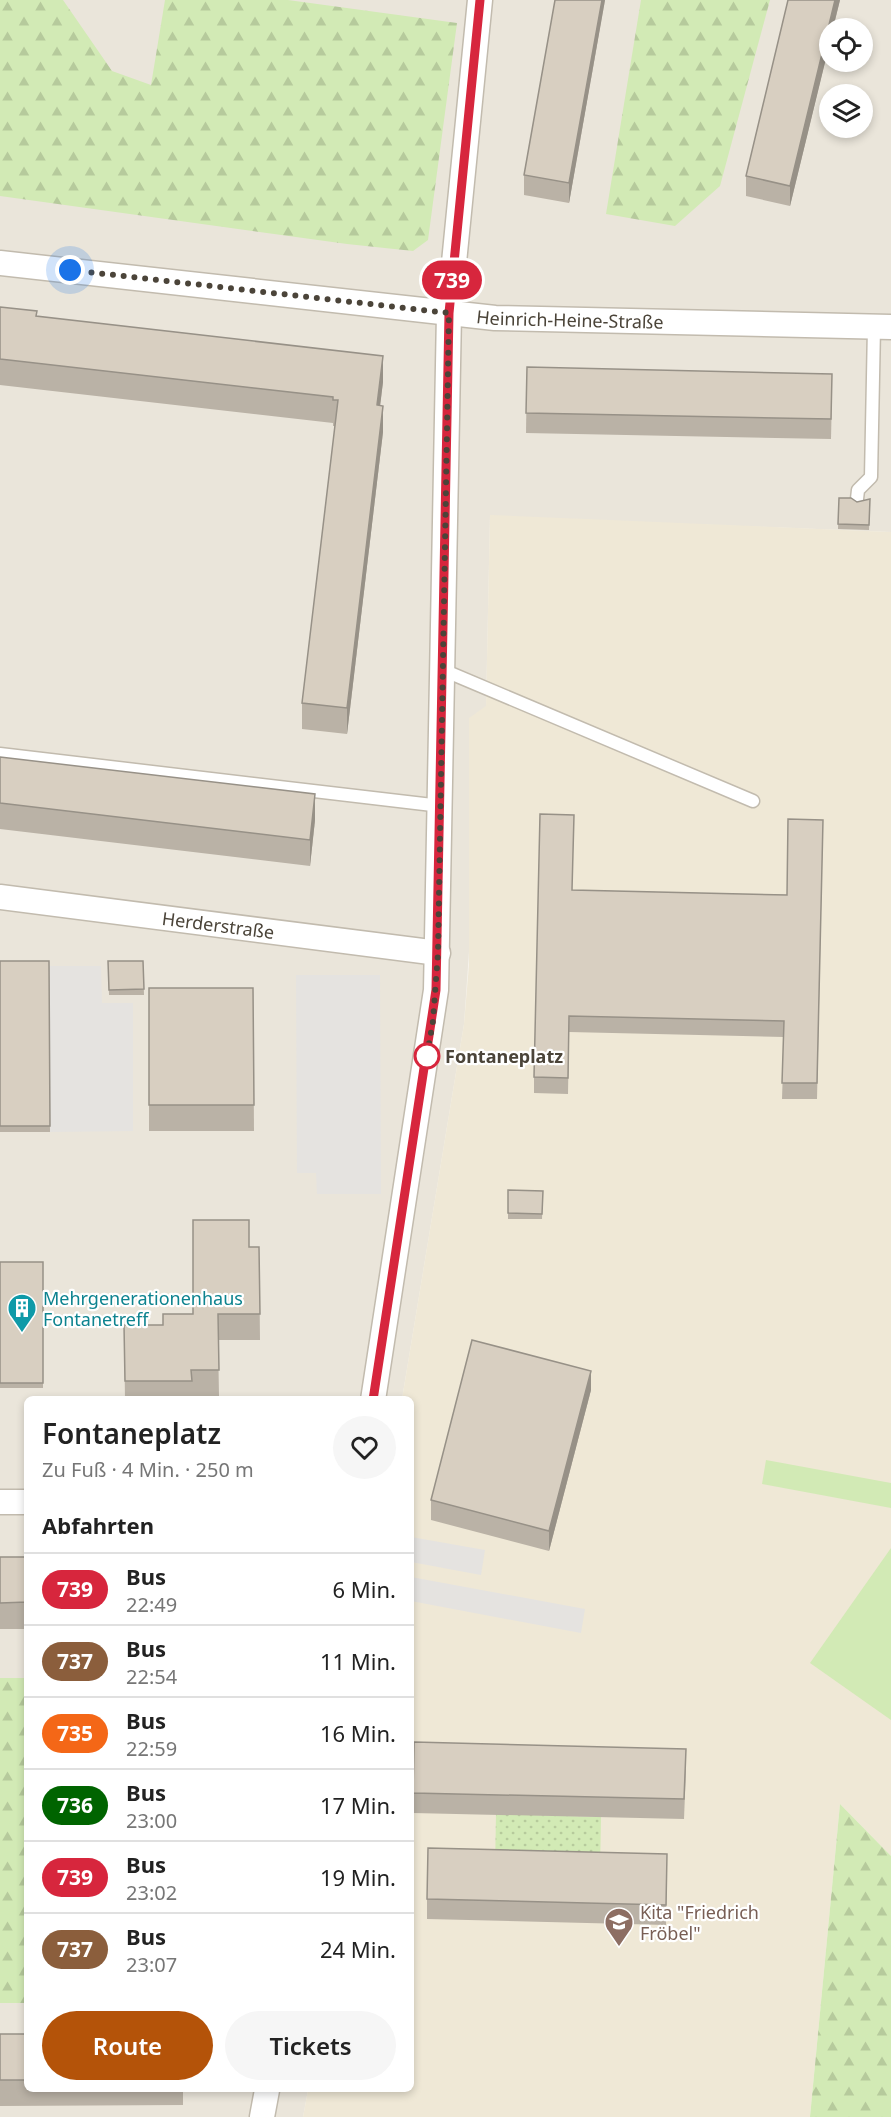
<!DOCTYPE html>
<html lang="de">
<head>
<meta charset="utf-8">
<style>
  :root { --surface:#fff; --page:#f6f6f6; --text:#222; --muted:#767676; --line:#e0e0e0; --accent:#b45309 }
  body { margin:0; font-family:"Noto Sans",sans-serif; background:var(--page); color:var(--text); height:100vh; display:flex; flex-direction:column; font-size:22px; white-space:nowrap }
  * { box-sizing:border-box; margin:0 }
  p { font-size:20px; color:var(--muted) }
  .icon { flex:none; width:33px; height:33px; fill:none; stroke:currentColor; stroke-width:2; stroke-linecap:round; stroke-linejoin:round }
  .map { position:relative; flex:1; overflow:hidden }
  .drawer { position:absolute; left:24px; top:1396px; width:390px; height:696px; display:flex; flex-direction:column; background:var(--surface); border-radius:9px; box-shadow:0 3px 9px #0003 }
  .drawer>* { flex:none }
  .badge { padding:0 12px; border-radius:20px; font-size:21px; line-height:39px }
  .fabs { position:absolute; left:819px; top:18px; display:grid; gap:12px }
  .fabs a { display:grid; place-items:center; width:54px; height:54px; border-radius:50%; background:var(--surface); box-shadow:0 3px 9px #0003; font-size:30px }
  .you { position:absolute; width:30px; height:30px; margin:-15px; border:4px solid #fff; border-radius:50%; background:#1a73e8; box-shadow:0 0 0 9px #1a73e833 }
  .map>.badge { position:absolute; translate:-50% -50%; box-shadow:0 0 0 3px #fff }
  h2 { padding:0 18px; font-size:22px; line-height:54px }
  .round { display:grid; place-items:center; flex:none; width:63px; height:63px; border-radius:32px; background:var(--page) }
  .head { display:flex; align-items:center; justify-content:space-between; height:102px; padding:0 18px }
  h1 { font-size:28px; font-weight:600; line-height:45px }
  .button { display:flex; gap:12px; margin-top:auto; padding:12px 18px }
  .button a { flex:1; height:69px; border-radius:36px; background:var(--accent); color:#fff; font-size:24px; font-weight:600; line-height:69px; text-align:center }
  .button a+a { background:var(--page); color:var(--text) }
  ul { padding:0; list-style:none }
  li { display:flex; align-items:center; gap:18px; height:72px; padding:0 18px; border-top:2px solid var(--line) }
  li div { flex:1 }
  li b { display:block; font-size:22px }
  li em { font-style:normal }
  li .badge { min-width:66px; font-weight:700; text-align:center }
  .map>svg:first-child { display:block }
  .residential { fill:#eae5da; fill-rule:evenodd }
  .education { fill:#efe8d6 }
  .grass { fill:url(#grass-dots) }
  .forest { fill:url(#forest-firs) }
  .garden { fill:#d2eab5 }
  .parking { fill:#e5e3e0 }
  .lines { fill:none; stroke-linecap:round; stroke-linejoin:round }
  .lane-casing { stroke:#c2bbae; stroke-width:15 }
  .street-casing { stroke:#c2bbae; stroke-width:27 }
  .lane { stroke:#fff; stroke-width:12 }
  .street { stroke:#fff; stroke-width:24 }
  .wall { fill:#bab2a6 }
  .shaded-wall { fill:#979187 }
  .building { fill:#d8cfc1; stroke:#979187; stroke-width:1.5 }
  .line-casing { stroke:#fff; stroke-width:14 }
  .line { stroke:#d7263d; stroke-width:9 }
  .walk { stroke:#4b4439; stroke-width:6; stroke-dasharray:0 10.8 }
  .stop-dot { fill:#fff; stroke:#d7263d; stroke-width:3 }
  .labels { text-anchor:middle; dominant-baseline:central; stroke-width:4.5; stroke-linejoin:round; paint-order:stroke }
  .street-label { font-size:18px; fill:#4b4439; stroke:#fff }
  .stop-label { font-size:18px; font-weight:bold; fill:#4b4439; stroke:#fff; text-anchor:start }
  .culture-label { font-size:18px; fill:#0d838f; stroke:#fff; text-anchor:start }
  .education-label { font-size:18px; fill:#785e54; stroke:#fff; text-anchor:start }
</style>
</head>
<body>
<div class="map">
<svg width="891" height="2117" viewBox="0 0 891 2117">
  <defs>
    <pattern id="grass-dots" width="8" height="8" patternUnits="userSpaceOnUse" patternTransform="scale(1.5)"><rect width="8" height="8" fill="#d2eab5"/><path d="M2 2h.1M6 6h.1" fill="none" stroke="#b6ca9c" stroke-width="1.8" stroke-linecap="round"/></pattern>
    <pattern id="forest-firs" width="22" height="20" patternUnits="userSpaceOnUse" patternTransform="scale(1.5)"><rect width="22" height="20" fill="#d2eab5"/><path d="M5 1l3.5 6h-7zM16 11l3.5 6h-7z" fill="#b6ca9c"/></pattern>
  </defs>
  <rect width="100%" height="100%" fill="#f6f3ec"/>
  <!-- residential -->
  <path class="residential" d="M0,0h891v532l-401,-16 -4,190 -22,318 -62,375 -375,1v690h281l-5,27h-303zM830,28h32v34h-32zM830,94h32v34h-32z"/>
  <!-- education -->
  <polygon class="education" points="490,515 891,532 891,1856 840,1804 810,2117 303,2117 308,2090 411,2090 411,1400 402,1399 464,1024 469,965 469,718 486,706"/>
  <!-- grass -->
  <polygon class="grass" points="496,1814 601,1817 600,1872 495,1870"/>
  <!-- forest -->
  <g class="forest">
    <polygon points="0,0 63,0 112,71 151,85 165,0 288,0 457,23 428,240 413,251 347,244 0,196"/>
    <polygon points="641,0 770,0 720,186 675,226 606,214"/>
    <rect x="0" y="1678" width="27" height="325"/>
    <polygon points="840,1804 891,1856 891,2117 810,2117"/>
  </g>
  <!-- garden -->
  <g class="garden">
    <polygon points="766,1460 891,1483 891,1508 762,1484"/>
    <polygon points="891,1548 891,1720 810,1663"/>
  </g>
  <!-- parking -->
  <g class="parking">
    <polygon points="49,966 101,966 102,1003 133,1003 133,1131 50,1132"/>
    <polygon points="296,975 380,975 381,1194 317,1194 316,1173 297,1173"/>
    <polygon points="411,1537 485,1550 481,1575 411,1562"/>
    <polygon points="411,1577 585,1609 581,1633 411,1601"/>
  </g>
  <g class="lines">
    <!-- lane casing -->
    <g class="lane-casing">
      <g id="lane">
        <polyline points="857,499 858,490 871,477 874,327"/>
        <polyline points="443,670 753,801"/>
        <polyline points="0,754 441,806"/>
      </g>
    </g>
    <!-- street casing -->
    <g class="street-casing">
      <g id="street">
        <path id="s1" d="M0,263l495,55 396,9"/>
        <path id="s2" d="M0,897l438,56"/>
        <polyline points="373,1400 436,990 449,313 480,0"/>
        <polyline points="0,1502 27,1502"/>
        <polyline points="262,2117 267,2090"/>
      </g>
    </g>
    <!-- lane -->
    <use href="#lane" class="lane"/>
    <!-- street -->
    <use href="#street" class="street"/>
  </g>
  <!-- wall -->
  <g class="wall">
    <polygon points="555,0 605,0 569,203 524,195 524,175"/>
    <polygon points="788,0 840,0 790,206 746,196 746,176"/>
    <polygon points="0,307 37,316 383,382 380,405 383,432 347,734 302,729 302,703 335,426 333,426 333,423 0,385"/>
    <polygon points="527,367 832,394 831,439 526,433"/>
    <polygon points="839,498 857,502 870,499 869,530 838,529"/>
    <polygon points="0,757 315,820 310,866 0,829"/>
    <polygon points="823,820 817,1099 782,1099 784,1037 569,1032 568,1094 534,1093 534,1077 573,890 787,895"/>
    <polygon points="0,961 49,961 50,1132 0,1132"/>
    <polygon points="108,961 143,961 144,995 109,995"/>
    <polygon points="149,988 253,988 254,1131 149,1131"/>
    <polygon points="508,1190 543,1191 542,1219 508,1219"/>
    <polygon points="249,1247 259,1247 260,1340 218,1340 219,1396 192,1396 192,1400 125,1400 124,1325 163,1325 193,1314"/>
    <rect x="0" y="1262" width="43" height="126"/>
    <polygon points="591,1390 549,1551 431,1520 431,1500"/>
    <rect x="0" y="1557" width="27" height="72"/>
    <polygon points="686,1769 684,1819 413,1813 413,1793"/>
    <polygon points="667,1874 666,1925 427,1919 427,1899"/>
    <polygon points="0,2034 27,2034 27,2090 183,2090 183,2105 0,2106"/>
  </g>
  <!-- shaded-wall -->
  <g class="shaded-wall">
    <polygon points="602,0 605,0 569,203 569,183"/>
    <polygon points="835,0 840,0 833,28 830,28 830,42 790,206 790,186"/>
    <polygon points="383,356 383,382 377,431 377,405"/>
    <polygon points="383,406 383,432 347,734 347,708"/>
    <polygon points="315,794 315,820 310,866 310,840"/>
    <polygon points="591,1371 591,1390 549,1551 549,1531"/>
  </g>
  <!-- building -->
  <g class="building">
    <polygon points="555,0 602,0 569,183 524,175"/>
    <polygon points="788,0 835,0 790,186 746,176"/>
    <polygon points="0,307 37,311 36,316 383,356 377,405 383,406 347,708 302,703 338,400 333,400 333,397 0,359"/>
    <polygon points="527,367 832,374 831,419 526,413"/>
    <polygon points="839,498 851,498 857,502 870,499 869,525 838,524"/>
    <polygon points="0,757 315,794 310,840 0,803"/>
    <polygon points="540,814 574,815 572,890 787,895 788,819 823,820 817,1083 782,1083 784,1021 569,1016 568,1078 534,1077"/>
    <polygon points="0,961 49,961 50,1126 0,1126"/>
    <polygon points="108,961 143,961 144,989 109,990"/>
    <polygon points="149,988 253,988 254,1105 149,1105"/>
    <polygon points="508,1190 543,1191 542,1214 508,1213"/>
    <polygon points="193,1220 249,1220 249,1247 259,1247 260,1314 218,1314 219,1370 191,1370 192,1381 125,1381 124,1325 163,1325 163,1314 193,1314"/>
    <rect x="0" y="1262" width="43" height="121"/>
    <polygon points="472,1340 591,1371 549,1531 431,1500"/>
    <polygon points="0,1557 27,1557 27,1602 0,1603"/>
    <polygon points="414,1742 686,1749 684,1799 413,1793"/>
    <polygon points="428,1848 667,1854 666,1905 427,1899"/>
    <rect x="0" y="2034" width="27" height="46"/>
  </g>
  <g class="lines">
    <!-- line casing -->
    <g class="line-casing">
      <polyline id="line" points="373,1400 436,990 449,313 480,0"/>
    </g>
    <!-- line -->
    <use href="#line" class="line"/>
    <!-- walk -->
    <polyline class="walk" points="70,270 449,313 438,953 433,1021 425,1067 427,1056"/>
  </g>
  <!-- icons -->
  <defs>
    <g id="building-pin" transform="scale(1.5)"><path d="M0 17L-7.5 6A9.5 9.5 0 1 1 7.5 6Z" fill="#0f9aa8" stroke="#fff"/><path d="M-4-6H4V6H1V3H-1V6H-4ZM-2.5-4.3h1.7v1.8h-1.7ZM.8-4.3h1.7v1.8H.8ZM-2.5-1h1.7V.8h-1.7ZM.8-1h1.7V.8H.8Z" fill="#fff"/></g>
    <g id="school-pin" transform="scale(1.5)"><path d="M0 17L-7.5 6A9.5 9.5 0 1 1 7.5 6Z" fill="#8d6e63" stroke="#fff"/><path d="M0-5L7-2L0 1L-7-2ZM-4 1L0 2.5L4 1V4Q0 6-4 4Z" fill="#fff"/></g>
  </defs>
  <g fill-rule="evenodd">
    <use href="#building-pin" x="22" y="1308"/>
    <use href="#school-pin" x="619" y="1922"/>
  </g>
  <!-- markers -->
  <circle class="stop-dot" cx="427" cy="1056" r="12"/>
  <g class="labels">
    <!-- street labels -->
    <g class="street-label">
      <text stroke="none"><textPath href="#s1" startOffset="573">Heinrich-Heine-Straße</textPath></text>
      <text stroke="none"><textPath href="#s2" startOffset="220">Herderstraße</textPath></text>
    </g>
    <!-- stop labels -->
    <g class="stop-label">
      <text x="445" y="1056">Fontaneplatz</text>
    </g>
    <!-- culture labels -->
    <g class="culture-label">
      <text x="43" y="1298">Mehrgenerationenhaus<tspan x="43" dy="21">Fontanetreff</tspan></text>
    </g>
    <!-- education labels -->
    <g class="education-label">
      <text x="640" y="1912">Kita "Friedrich<tspan x="640" dy="21">Fröbel"</tspan></text>
    </g>
  </g>
</svg>
<div class="fabs">
<a><svg class="icon" aria-label="locate" viewBox="0 0 24 24"><circle cx="12" cy="12" r="6"/><path d="M12 2v4M12 18v4M2 12h4M18 12h4"/></svg></a>
<a><svg class="icon" aria-label="layers" viewBox="0 0 24 24"><path d="M12 4l9 5-9 5-9-5zM3 14l9 5 9-5"/></svg></a>
</div>
<div class="you" style="left:70px;top:270px"></div>
<b class="badge" style="left:452px;top:280px;background:#d7263d;color:#fff">739</b>
<section class="drawer">
<div class="head"><div><h1>Fontaneplatz</h1><p>Zu Fuß · 4 Min. · 250 m</p></div><a class="round"><svg class="icon" aria-label="heart" viewBox="0 0 24 24"><path d="M12 20l-8-8c-3-5 5-10 8-4 3-6 11-1 8 4z"/></svg></a></div>
<h2>Abfahrten</h2>
<ul>
<li><span class="badge" style="background:#d7263d;color:#fff">739</span><div><b>Bus</b><p>22:49</p></div><em>6 Min.</em></li>
<li><span class="badge" style="background:#8b5e3c;color:#fff">737</span><div><b>Bus</b><p>22:54</p></div><em>11 Min.</em></li>
<li><span class="badge" style="background:#f46717;color:#fff">735</span><div><b>Bus</b><p>22:59</p></div><em>16 Min.</em></li>
<li><span class="badge" style="background:#006400;color:#fff">736</span><div><b>Bus</b><p>23:00</p></div><em>17 Min.</em></li>
<li><span class="badge" style="background:#d7263d;color:#fff">739</span><div><b>Bus</b><p>23:02</p></div><em>19 Min.</em></li>
<li><span class="badge" style="background:#8b5e3c;color:#fff">737</span><div><b>Bus</b><p>23:07</p></div><em>24 Min.</em></li>
</ul>
<div class="button"><a>Route</a><a>Tickets</a></div>
</section>
</div>
</body>
</html>
